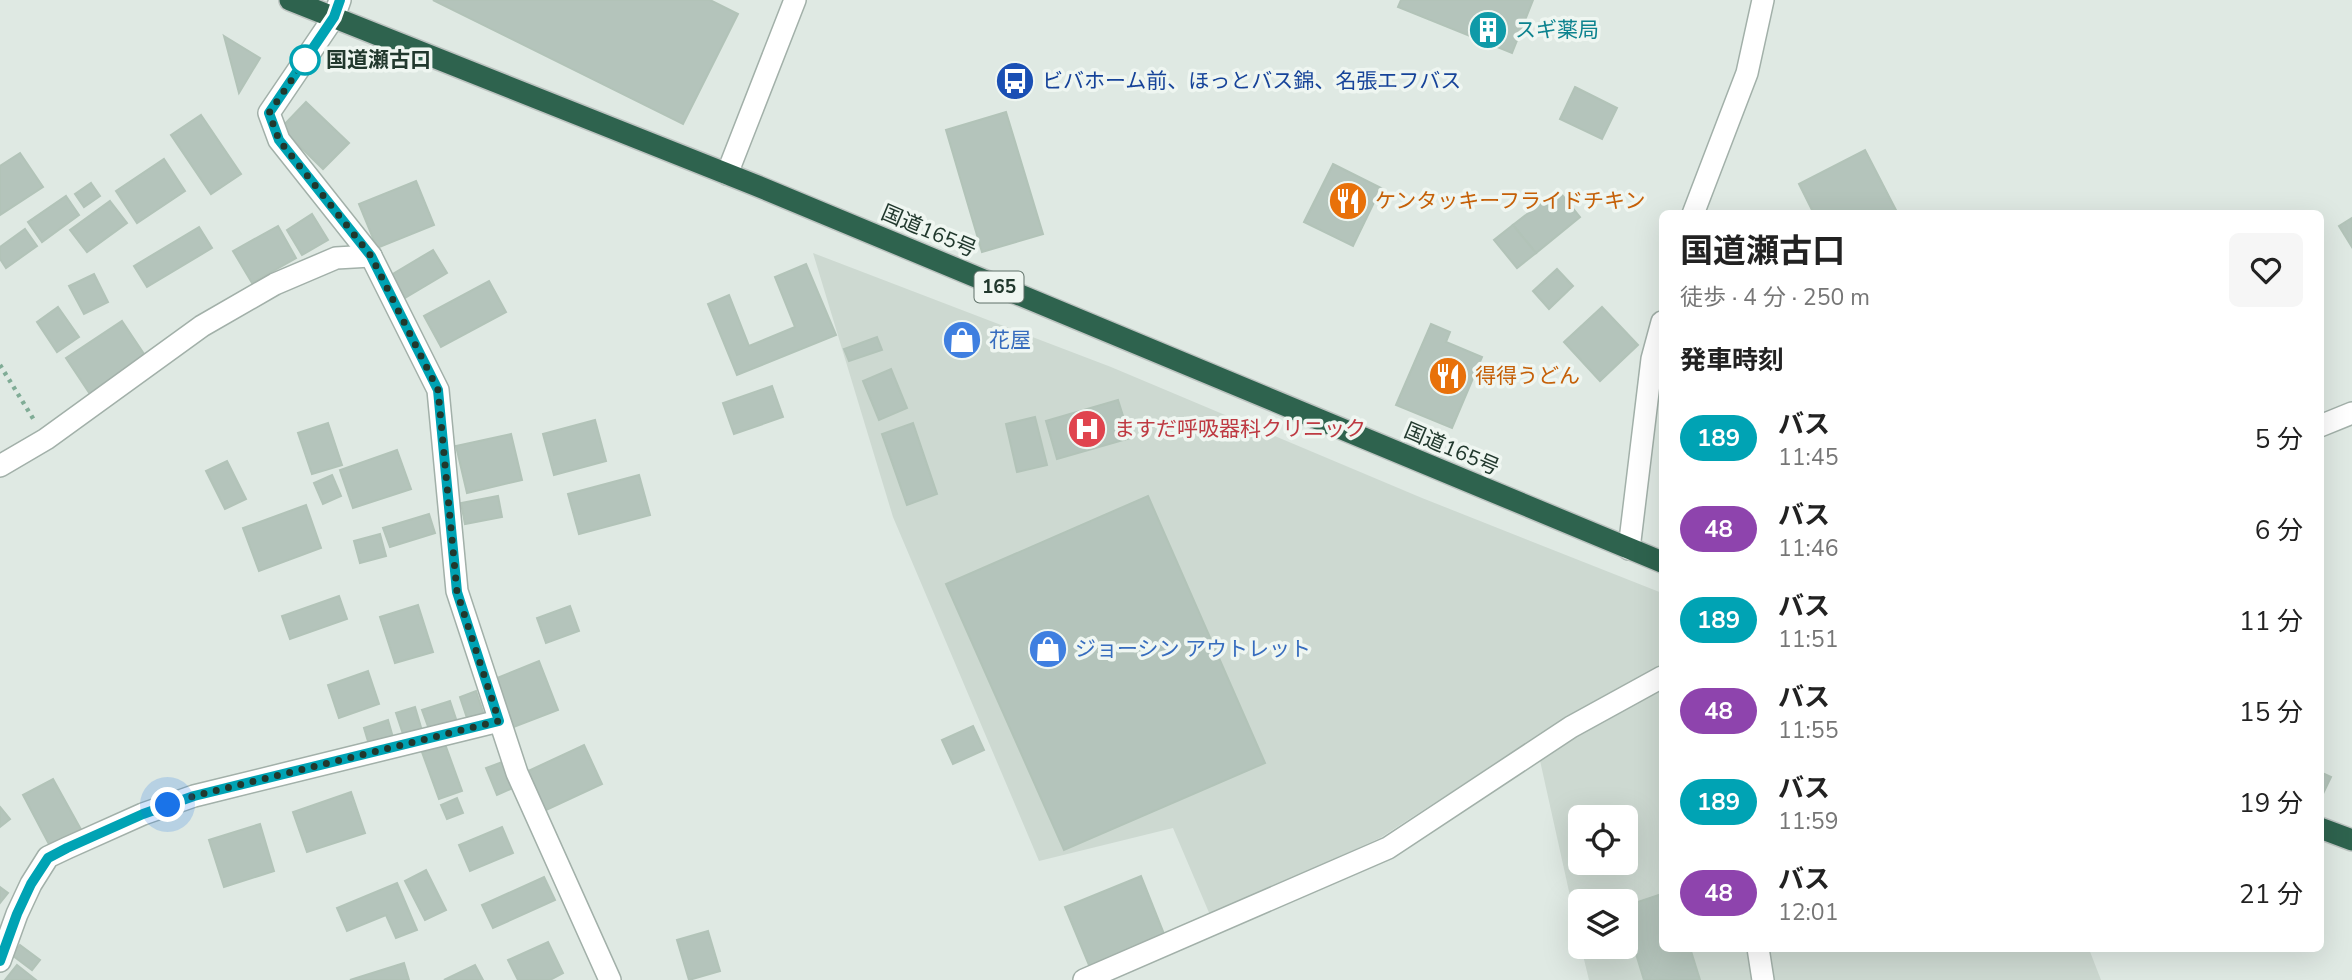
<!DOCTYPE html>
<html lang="ja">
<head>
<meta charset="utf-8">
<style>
  :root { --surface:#fff; --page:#f6f6f6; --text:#222; --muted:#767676 }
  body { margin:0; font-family:"Nunito Sans","Noto Sans JP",sans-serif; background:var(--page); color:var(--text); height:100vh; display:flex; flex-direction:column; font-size:26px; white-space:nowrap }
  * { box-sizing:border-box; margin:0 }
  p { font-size:23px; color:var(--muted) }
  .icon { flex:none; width:38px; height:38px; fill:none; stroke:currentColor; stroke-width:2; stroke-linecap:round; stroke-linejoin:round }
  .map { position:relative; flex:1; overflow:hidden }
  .panel { position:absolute; left:1659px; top:210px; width:665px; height:742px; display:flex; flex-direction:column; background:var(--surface); border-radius:10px; box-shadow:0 7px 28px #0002 }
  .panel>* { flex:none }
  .badge { padding:0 14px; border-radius:23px; font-size:24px; line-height:46px }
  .tools { position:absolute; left:1568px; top:805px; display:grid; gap:14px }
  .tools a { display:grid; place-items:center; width:70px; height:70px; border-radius:10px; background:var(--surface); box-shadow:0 7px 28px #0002; font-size:35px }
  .you { position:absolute; width:35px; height:35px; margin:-18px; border:5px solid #fff; border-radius:50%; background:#1a73e8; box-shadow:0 0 0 10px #1a73e833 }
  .map>.badge { position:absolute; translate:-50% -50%; box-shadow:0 0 0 4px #fff }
  h2 { padding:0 21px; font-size:26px; line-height:63px }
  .round { display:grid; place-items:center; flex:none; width:74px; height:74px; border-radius:10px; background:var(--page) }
  .overview { display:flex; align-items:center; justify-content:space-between; height:119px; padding:0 21px }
  h1 { font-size:33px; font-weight:700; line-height:52px }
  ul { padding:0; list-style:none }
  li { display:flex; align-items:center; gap:21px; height:91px; padding:0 21px }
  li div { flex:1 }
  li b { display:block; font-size:26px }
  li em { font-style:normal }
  li .badge { min-width:77px; font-weight:700; text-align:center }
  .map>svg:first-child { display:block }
  .built { fill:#cdd9d1; fill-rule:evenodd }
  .building { fill:#b4c4bb; stroke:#b2c3b8; stroke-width:2 }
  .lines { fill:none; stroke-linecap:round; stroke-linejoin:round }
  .minor-casing { stroke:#a2b0a9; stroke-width:24 }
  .highway-casing { stroke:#bcc3c0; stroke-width:24 }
  .path { stroke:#80ac96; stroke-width:4.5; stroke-dasharray:3.5 5; stroke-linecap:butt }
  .minor { stroke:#fff; stroke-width:21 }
  .highway { stroke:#2e634e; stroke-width:21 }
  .line-casing { stroke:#fff; stroke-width:16 }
  .line { stroke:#00a3b4; stroke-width:10 }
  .walk { stroke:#21382d; stroke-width:7; stroke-dasharray:0 12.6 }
  .stop-dot { fill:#fff; stroke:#00a3b4; stroke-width:3.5 }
  .labels { text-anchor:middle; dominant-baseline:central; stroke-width:7; stroke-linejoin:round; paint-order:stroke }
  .shield { fill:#eff6f1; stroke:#5f7168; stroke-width:2 }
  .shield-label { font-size:19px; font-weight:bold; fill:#21382d }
  .culture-label { font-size:21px; fill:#0d838f; stroke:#eff6f1; text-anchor:start }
  .stop-label { font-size:21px; font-weight:bold; fill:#21382d; stroke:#eff6f1; text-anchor:start }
  .transit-label { font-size:21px; fill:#164399; stroke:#eff6f1; text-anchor:start }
  .food-label { font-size:21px; fill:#c56008; stroke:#eff6f1; text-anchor:start }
  .street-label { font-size:21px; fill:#21382d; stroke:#eff6f1 }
  .shop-label { font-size:21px; fill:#366cbe; stroke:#eff6f1; text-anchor:start }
  .health-label { font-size:21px; fill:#be3a42; stroke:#eff6f1; text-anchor:start }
</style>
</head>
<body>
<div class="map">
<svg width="2352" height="980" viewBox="0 0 2352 980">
  <rect width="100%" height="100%" fill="#dfe9e3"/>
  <!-- built -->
  <path class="built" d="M813,253l298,114 311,131 240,95v355l427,1 12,31h-512l-8,-33h45v-46h-46v40l-45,-203 -155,100 -170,77 -37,-87 -134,33 -146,-344zM1580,817h46v46h-46z"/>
  <!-- building -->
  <g class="building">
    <polygon points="433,0 710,0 738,14 683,124"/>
    <polygon points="1401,0 1533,0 1512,53 1398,7"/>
    <polygon points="224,36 260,58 239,93"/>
    <polygon points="1575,87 1617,108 1602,139 1560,119"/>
    <polygon points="306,102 349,143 323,169 281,128"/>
    <polygon points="1006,112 1043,234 982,252 946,130"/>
    <polygon points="201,115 241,174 211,194 171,135"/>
    <polygon points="1865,150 1898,214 1814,214 1799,184"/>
    <polygon points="20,153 43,187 0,215 0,166"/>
    <polygon points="164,159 185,191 137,223 116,191"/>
    <polygon points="1333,164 1381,188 1353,246 1304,222"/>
    <polygon points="416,181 434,225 377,248 359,204"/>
    <polygon points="91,183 100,196 84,207 75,194"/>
    <polygon points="1558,190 1580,217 1536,253 1513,225"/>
    <polygon points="66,196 79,215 42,242 28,222"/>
    <polygon points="110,201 127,223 87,252 70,230"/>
    <polygon points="312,214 328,240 302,255 287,230"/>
    <polygon points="2352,218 2352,247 2339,226"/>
    <polygon points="1513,225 1536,253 1517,268 1494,240"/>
    <polygon points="278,226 296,258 252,283 233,251"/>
    <polygon points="199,227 212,248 147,287 134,266"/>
    <polygon points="25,229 37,246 6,268 0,259 0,247"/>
    <polygon points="433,250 447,273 405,298 391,275"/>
    <polygon points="806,264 836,335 737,375 708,304 729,295 749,346 795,327 775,277"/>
    <polygon points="1557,269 1573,286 1549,309 1533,291"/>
    <polygon points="94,274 108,302 84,314 69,286"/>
    <polygon points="489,281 506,312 441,347 424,316"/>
    <polygon points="58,307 79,337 57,352 37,322"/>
    <polygon points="1602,307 1638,345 1600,381 1564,342"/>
    <polygon points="122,321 146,357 90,394 66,358"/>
    <polygon points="1431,324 1450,332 1446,342 1482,357 1452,428 1396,405"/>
    <polygon points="877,337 882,350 849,361 844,349"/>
    <polygon points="891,369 907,408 879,420 863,381"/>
    <polygon points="772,386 783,417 734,434 723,403"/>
    <polygon points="1118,400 1130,438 1057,459 1046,421"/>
    <polygon points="1035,417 1047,465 1017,472 1006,424"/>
    <polygon points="595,420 606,461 554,475 543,434"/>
    <polygon points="328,423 342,465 312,474 298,433"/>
    <polygon points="913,423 937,494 907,505 882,434"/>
    <polygon points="511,434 522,480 467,493 456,446"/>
    <polygon points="397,450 411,489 353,508 340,470"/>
    <polygon points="227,461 246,499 225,509 206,471"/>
    <polygon points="332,475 341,496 323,504 314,483"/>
    <polygon points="639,475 650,515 579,534 568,494"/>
    <polygon points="498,496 502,517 465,524 461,503"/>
    <polygon points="1148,496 1265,763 1064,850 946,584"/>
    <polygon points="306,505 321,548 259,571 243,528"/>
    <polygon points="429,514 435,533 390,547 383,528"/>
    <polygon points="380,534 386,556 360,563 354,541"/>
    <polygon points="339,596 347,619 290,639 282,616"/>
    <polygon points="418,605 433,652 395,663 380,617"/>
    <polygon points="570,606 579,631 546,643 537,618"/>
    <polygon points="539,661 558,710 511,728 492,680"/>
    <polygon points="368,671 379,704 339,718 328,685"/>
    <polygon points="476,691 484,715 468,721 460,697"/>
    <polygon points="450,701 457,722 430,732 422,710"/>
    <polygon points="415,707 423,734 405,740 396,713"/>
    <polygon points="388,720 394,741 370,748 364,728"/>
    <polygon points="973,726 984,750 953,764 942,740"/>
    <polygon points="445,744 462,791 439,799 422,752"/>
    <polygon points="584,745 602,784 542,812 524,773"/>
    <polygon points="505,761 515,787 497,795 486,768"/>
    <polygon points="2320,772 2331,777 2320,800"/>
    <polygon points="53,779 83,833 52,850 23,795"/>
    <polygon points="351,792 365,833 307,852 293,812"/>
    <polygon points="457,798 463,813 447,819 441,805"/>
    <polygon points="0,807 10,819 0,827"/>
    <polygon points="260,824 274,871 224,887 209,840"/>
    <polygon points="502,827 513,853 470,871 459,845"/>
    <polygon points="426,870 446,910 425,920 405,881"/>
    <polygon points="1141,876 1166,939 1091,970 1065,907"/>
    <polygon points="544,877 555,900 493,928 482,905"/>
    <polygon points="397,883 417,930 396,938 386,915 347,931 337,908"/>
    <polygon points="0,887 8,893 0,903"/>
    <polygon points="1662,894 1662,948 1690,948 1700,980 1644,980 1626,921 1626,906"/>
    <polygon points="708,931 720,971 689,980 677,940"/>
    <polygon points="548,942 563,973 550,980 518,980 508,960"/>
    <polygon points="20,945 40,960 32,970 12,955"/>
    <polygon points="404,963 409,980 350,980"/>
    <polygon points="17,965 36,980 5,980"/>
    <polygon points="475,965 483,980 444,980"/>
  </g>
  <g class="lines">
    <!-- minor casing -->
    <g class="minor-casing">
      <g id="minor">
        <polyline points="340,0 334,17 269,113 279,140 371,256 438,390 457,591 517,773 610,980"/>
        <polyline points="727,174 795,0"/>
        <polyline points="1693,214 1747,73 1763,0"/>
        <polyline points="2320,426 2352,413"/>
        <polyline points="0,466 46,439 202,326 275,284 336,258 371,256"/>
        <polyline points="1629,549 1652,359 1662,322"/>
        <polyline points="1758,948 1763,980"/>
        <polyline points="0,961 17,914 31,884 48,857 67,848 143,814 194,796 499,721"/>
        <polyline points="1084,980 1388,848 1571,727 1662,677"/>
      </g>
    </g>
    <!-- highway casing -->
    <g class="highway-casing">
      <g id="highway">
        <polyline points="290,0 755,185 1662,562"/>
        <polyline points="2320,828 2352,840"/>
      </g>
    </g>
    <!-- path -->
    <polyline class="path" points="0,365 34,420"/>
    <!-- minor -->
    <use href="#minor" class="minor"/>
    <!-- highway -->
    <use href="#highway" class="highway"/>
  </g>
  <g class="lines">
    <!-- line casing -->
    <g class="line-casing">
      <polyline id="line" points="0,961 17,914 31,884 48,858 67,848 143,814 194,796 499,721 457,592 438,390 371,256 279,140 269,113 334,17 340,0"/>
    </g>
    <!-- line -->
    <use href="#line" class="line"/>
    <!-- walk -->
    <polyline class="walk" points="168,805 194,796 499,721 457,592 438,390 371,256 279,140 269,113 308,56 305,60"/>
  </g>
  <!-- icons -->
  <defs>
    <g id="building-disc" transform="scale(2.0125)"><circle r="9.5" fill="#0f9aa8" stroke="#eff6f1"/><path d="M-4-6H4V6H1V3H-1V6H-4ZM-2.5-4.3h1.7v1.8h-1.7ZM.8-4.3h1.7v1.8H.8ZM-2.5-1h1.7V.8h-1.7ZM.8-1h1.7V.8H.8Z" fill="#fff"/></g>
    <g id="bus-disc" transform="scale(2.0125)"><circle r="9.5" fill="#1a4fb4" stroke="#eff6f1"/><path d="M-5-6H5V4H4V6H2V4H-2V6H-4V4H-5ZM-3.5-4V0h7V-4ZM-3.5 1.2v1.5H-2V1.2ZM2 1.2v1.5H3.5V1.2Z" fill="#fff"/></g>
    <g id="restaurant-disc" transform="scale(2.0125)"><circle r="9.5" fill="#e8710a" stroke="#eff6f1"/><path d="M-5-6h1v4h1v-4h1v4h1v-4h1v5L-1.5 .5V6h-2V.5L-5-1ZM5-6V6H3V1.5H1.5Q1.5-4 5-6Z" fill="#fff"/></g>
    <g id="shop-disc" transform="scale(2.0125)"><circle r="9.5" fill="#3f7fe0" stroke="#eff6f1"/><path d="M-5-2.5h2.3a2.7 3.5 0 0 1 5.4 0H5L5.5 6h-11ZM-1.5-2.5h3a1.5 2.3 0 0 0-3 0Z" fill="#fff"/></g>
    <g id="hospital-disc" transform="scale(2.0125)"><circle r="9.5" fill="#e0444e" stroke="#eff6f1"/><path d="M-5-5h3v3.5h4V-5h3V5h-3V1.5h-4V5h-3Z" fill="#fff"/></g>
  </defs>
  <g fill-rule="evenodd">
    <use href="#building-disc" x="1488" y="30"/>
    <use href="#bus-disc" x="1015" y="81"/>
    <use href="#restaurant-disc" x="1348" y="201"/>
    <use href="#shop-disc" x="962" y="340"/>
    <use href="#restaurant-disc" x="1448" y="376"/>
    <use href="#hospital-disc" x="1087" y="429"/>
    <use href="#shop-disc" x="1048" y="649"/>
  </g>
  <!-- markers -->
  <circle class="stop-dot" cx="305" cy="60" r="14"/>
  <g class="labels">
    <!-- shield labels -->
    <rect class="shield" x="974.5" y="271.5" width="49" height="31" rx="5"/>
    <g class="shield-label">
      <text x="999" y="287">165</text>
    </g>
    <!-- culture labels -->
    <g class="culture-label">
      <text x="1515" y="30">スギ薬局</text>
    </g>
    <!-- stop labels -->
    <g class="stop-label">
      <text x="326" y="60">国道瀬古口</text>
    </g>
    <!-- transit labels -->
    <g class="transit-label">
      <text x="1042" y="81">ビバホーム前、ほっとバス錦、名張エフバス</text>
    </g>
    <!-- food labels -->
    <g class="food-label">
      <text x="1375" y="201">ケンタッキーフライドチキン</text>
      <text x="1475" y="376">得得うどん</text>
    </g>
    <!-- street labels -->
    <g class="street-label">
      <text transform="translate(929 231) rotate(23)">国道165号</text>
      <text transform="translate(1452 449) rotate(23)">国道165号</text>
    </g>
    <!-- shop labels -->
    <g class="shop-label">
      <text x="989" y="340">花屋</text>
      <text x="1075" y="649">ジョーシン アウトレット</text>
    </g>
    <!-- health labels -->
    <g class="health-label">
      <text x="1114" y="429">ますだ呼吸器科クリニック</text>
    </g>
  </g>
</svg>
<div class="tools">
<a><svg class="icon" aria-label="locate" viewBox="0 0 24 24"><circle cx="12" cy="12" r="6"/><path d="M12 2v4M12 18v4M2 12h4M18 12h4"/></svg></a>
<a><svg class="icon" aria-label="layers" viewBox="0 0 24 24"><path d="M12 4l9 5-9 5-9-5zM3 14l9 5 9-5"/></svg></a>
</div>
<div class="you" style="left:168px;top:805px"></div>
<section class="panel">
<div class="overview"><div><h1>国道瀬古口</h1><p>徒歩 · 4 分 · 250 m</p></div><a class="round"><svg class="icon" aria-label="heart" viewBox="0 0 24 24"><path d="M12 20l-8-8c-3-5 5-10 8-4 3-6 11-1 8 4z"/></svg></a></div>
<h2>発車時刻</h2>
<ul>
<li><span class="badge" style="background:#00a3b4;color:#fff">189</span><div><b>バス</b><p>11:45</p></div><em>5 分</em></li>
<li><span class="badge" style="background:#8e44ad;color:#fff">48</span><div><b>バス</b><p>11:46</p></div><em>6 分</em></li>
<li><span class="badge" style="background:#00a3b4;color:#fff">189</span><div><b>バス</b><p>11:51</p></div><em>11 分</em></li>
<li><span class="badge" style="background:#8e44ad;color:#fff">48</span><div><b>バス</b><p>11:55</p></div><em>15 分</em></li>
<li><span class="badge" style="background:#00a3b4;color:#fff">189</span><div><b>バス</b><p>11:59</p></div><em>19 分</em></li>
<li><span class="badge" style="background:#8e44ad;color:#fff">48</span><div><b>バス</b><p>12:01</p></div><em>21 分</em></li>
</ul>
</section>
</div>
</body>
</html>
